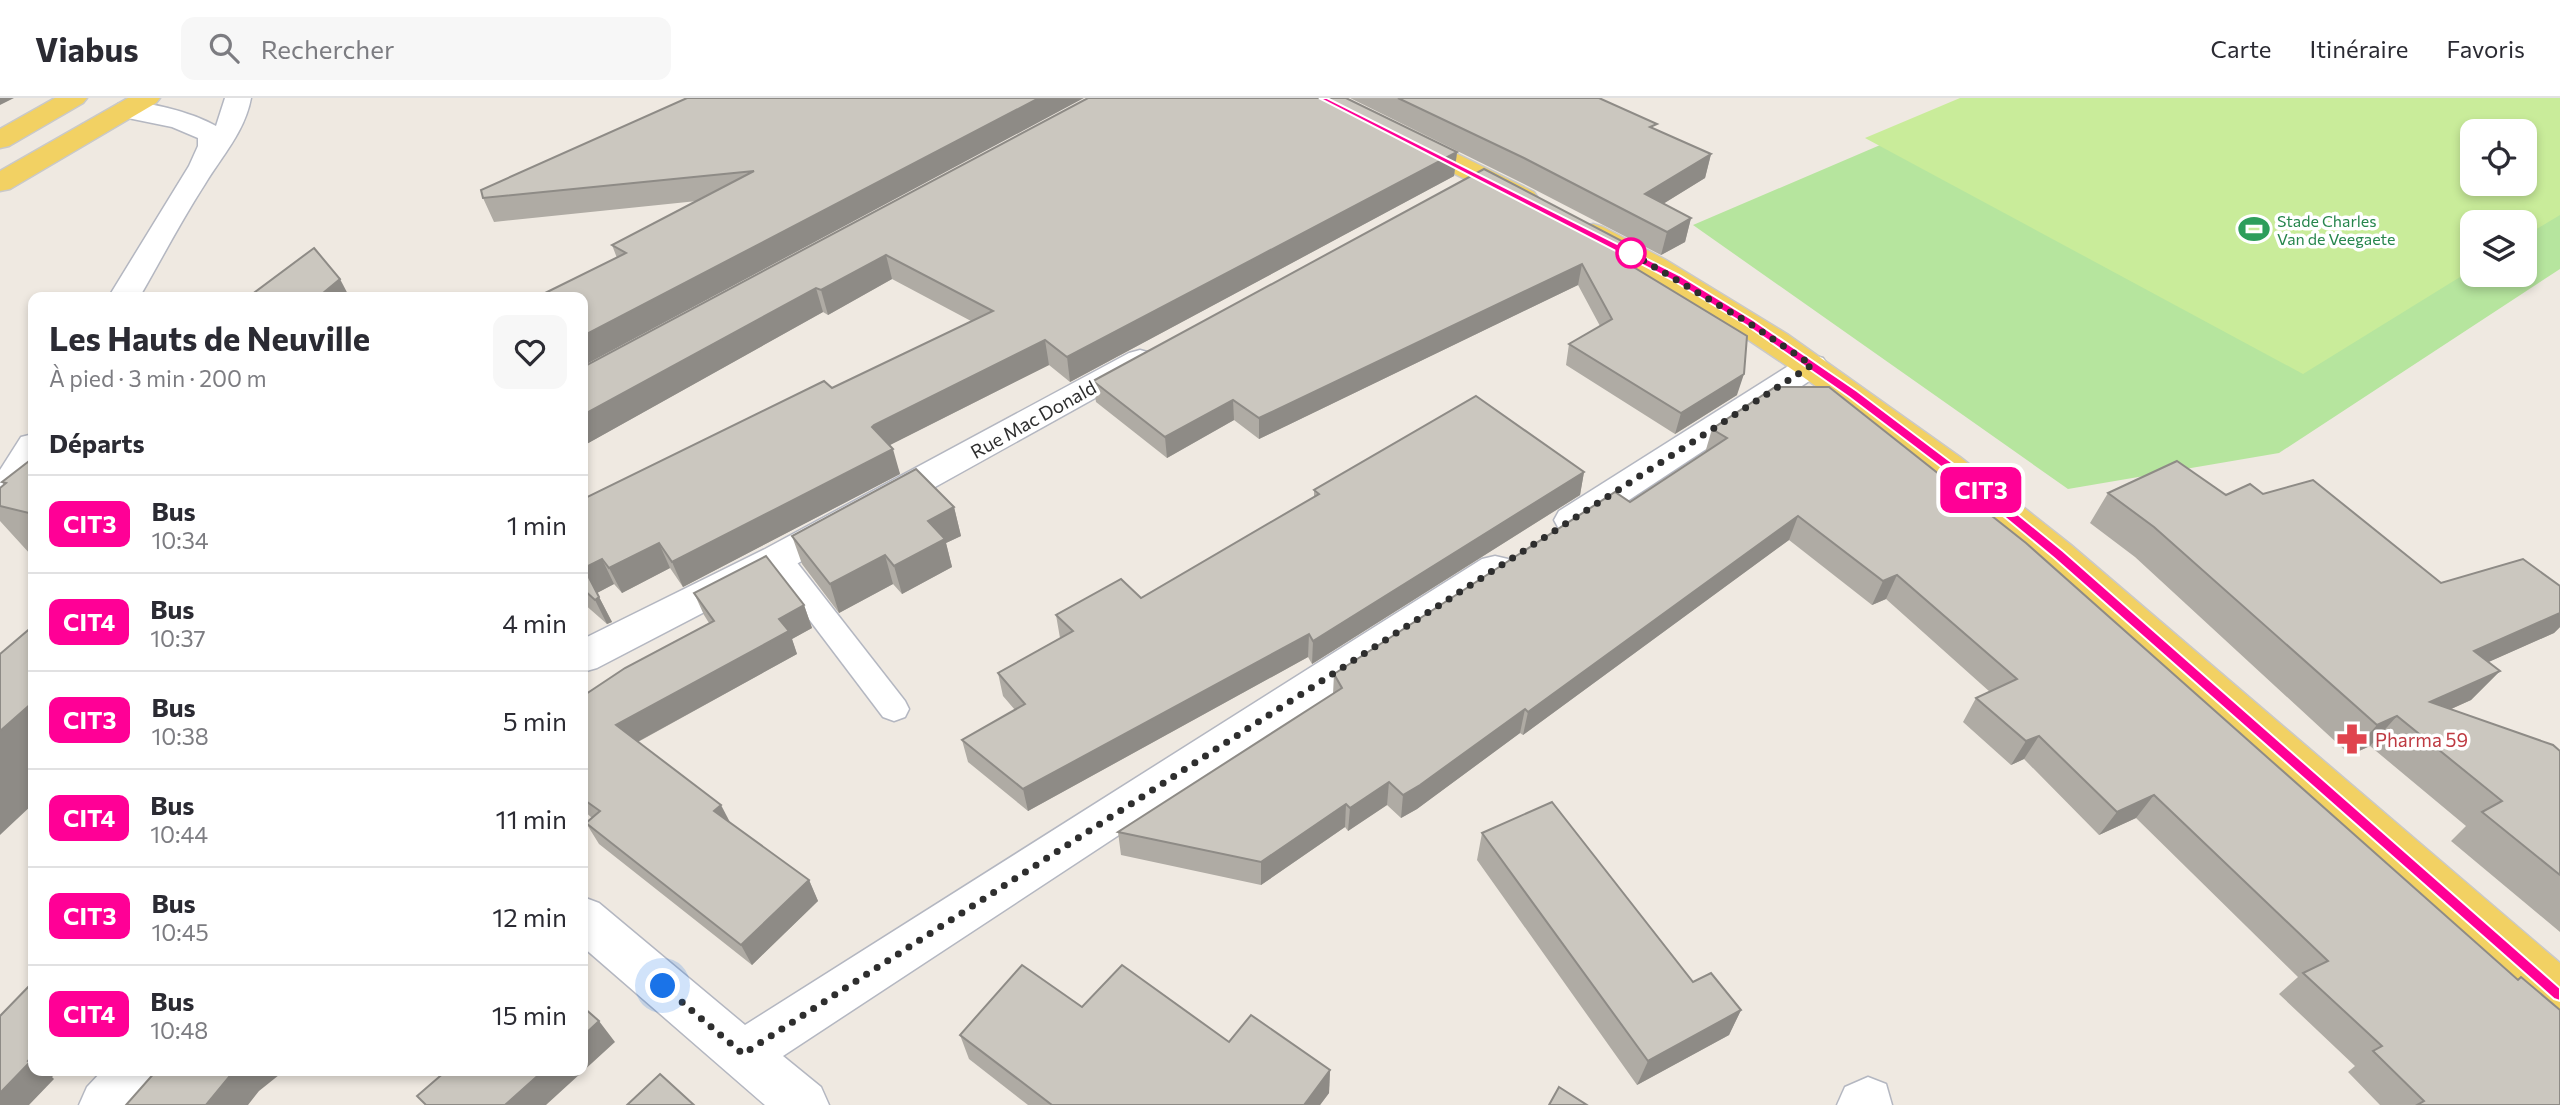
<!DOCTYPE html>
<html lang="fr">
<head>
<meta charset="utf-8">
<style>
  :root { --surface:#fff; --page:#f7f7f7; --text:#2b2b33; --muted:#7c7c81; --line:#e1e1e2 }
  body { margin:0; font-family:Commissioner,sans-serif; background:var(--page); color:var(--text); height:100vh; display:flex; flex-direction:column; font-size:26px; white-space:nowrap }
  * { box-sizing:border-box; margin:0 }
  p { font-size:23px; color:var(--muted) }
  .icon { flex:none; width:38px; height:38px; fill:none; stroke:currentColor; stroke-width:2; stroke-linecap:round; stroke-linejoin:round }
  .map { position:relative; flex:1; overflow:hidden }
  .drawer { position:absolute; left:28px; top:194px; width:560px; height:784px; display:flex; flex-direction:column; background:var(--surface); border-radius:14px; box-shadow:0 4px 10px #0003 }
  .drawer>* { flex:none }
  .badge { padding:0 14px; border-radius:10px; font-size:24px; line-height:46px }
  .tools { position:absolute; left:2460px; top:21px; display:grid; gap:14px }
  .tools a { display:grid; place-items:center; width:77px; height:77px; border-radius:14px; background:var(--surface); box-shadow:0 4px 10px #0003; font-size:35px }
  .you { position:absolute; width:35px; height:35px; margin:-18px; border:5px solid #fff; border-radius:50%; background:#1a73e8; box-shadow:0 0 0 10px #1a73e833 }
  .map>.badge { position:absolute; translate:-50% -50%; box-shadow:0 0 0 4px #fff }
  h2 { padding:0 21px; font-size:26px; line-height:63px }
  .round { display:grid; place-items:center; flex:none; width:74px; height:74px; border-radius:14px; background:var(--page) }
  .headline { display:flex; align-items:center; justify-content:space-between; height:119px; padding:0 21px }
  h1 { font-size:33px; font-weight:700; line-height:52px }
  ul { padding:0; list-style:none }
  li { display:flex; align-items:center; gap:21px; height:98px; padding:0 21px; border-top:2px solid var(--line) }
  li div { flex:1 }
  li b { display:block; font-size:26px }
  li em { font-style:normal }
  li .badge { min-width:77px; font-weight:700; text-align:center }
  header { display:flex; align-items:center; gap:42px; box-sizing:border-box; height:98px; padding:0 35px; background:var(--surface); border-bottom:2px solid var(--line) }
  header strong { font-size:33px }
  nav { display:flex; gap:38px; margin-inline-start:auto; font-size:24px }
  .search { width:490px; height:63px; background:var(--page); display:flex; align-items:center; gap:18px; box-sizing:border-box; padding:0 24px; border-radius:14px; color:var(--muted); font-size:26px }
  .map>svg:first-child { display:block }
  .green { fill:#b6e59e; fill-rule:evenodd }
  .pitch { fill:#c9ec9a; fill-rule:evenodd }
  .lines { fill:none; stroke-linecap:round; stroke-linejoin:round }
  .service-casing { stroke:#b4b7c1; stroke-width:3 }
  .minor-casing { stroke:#b4b7c1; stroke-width:3 }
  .primary-casing { stroke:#c9c9c9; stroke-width:3 }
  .service { fill:#fff; fill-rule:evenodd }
  .minor { fill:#fff; fill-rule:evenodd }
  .primary { fill:#f2d163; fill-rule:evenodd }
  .wall { fill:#afaba4 }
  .shaded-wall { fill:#8e8b86 }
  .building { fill:#cbc7bf; stroke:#8e8b86; stroke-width:2 }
  .line { fill:#ff0096; stroke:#fff; stroke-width:2 }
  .walk { stroke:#2e2e2e; stroke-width:7; stroke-dasharray:0 12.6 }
  .stop-dot { fill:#fff; stroke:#ff0096; stroke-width:3.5 }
  .labels { text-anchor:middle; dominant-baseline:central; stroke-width:7; stroke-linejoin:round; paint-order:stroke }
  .far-leisure-label { font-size:16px; fill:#27864d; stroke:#fff; text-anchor:start }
  .street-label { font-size:19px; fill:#2e2e2e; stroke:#fff }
  .health-label { font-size:19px; fill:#be3a42; stroke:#fff; text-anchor:start }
</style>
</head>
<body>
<header>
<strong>Viabus</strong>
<div class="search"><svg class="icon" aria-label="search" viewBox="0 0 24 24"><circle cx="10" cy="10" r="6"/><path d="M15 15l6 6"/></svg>Rechercher</div>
<nav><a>Carte</a><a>Itinéraire</a><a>Favoris</a></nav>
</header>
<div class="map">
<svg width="2560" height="1007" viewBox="0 0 2560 1007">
  <rect width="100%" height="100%" fill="#efe9e1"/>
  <!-- green -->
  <path class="green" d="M1990,0h570v171l-281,184 -211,36 -375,-264zM2473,33h52v53h-52zM2473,124h52v53h-52z"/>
  <!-- pitch -->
  <path class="pitch" d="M1960,0h600v117l-35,21v-14h-52v47l-170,105 -438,-236zM2473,33h52v53h-52z"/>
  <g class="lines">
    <!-- service casing -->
    <g class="service-casing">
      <polygon id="service" points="778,450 788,453 905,603 909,611 905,619 894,623 883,619 768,467 764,460 768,453"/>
    </g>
    <!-- minor casing -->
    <g class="minor-casing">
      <g id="minor">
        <path d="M225,0h26c-6,33 -29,58 -46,86 -24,37 -44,76 -66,114h-31l81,-132 9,-20v-8l-26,-11 -54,-11 -4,-6 4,-6c24,-6 76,9 98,22z"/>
        <polygon points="1140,252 1151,255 1156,262 1151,269 791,469 597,570 583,574 583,541 765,451 1129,255"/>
        <polygon points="1812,257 1823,260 1828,267 1823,274 1585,431 1572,435 1559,431 1554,422 1559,413 1801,260"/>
        <polygon points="33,336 33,375 13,410 0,413 0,372 21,339"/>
        <polygon points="1495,458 1508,461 1514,471 1508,481 783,958 821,989 829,1007 765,1007 583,849 583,799 599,805 745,927 1482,461"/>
        <polygon points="102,973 160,973 153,990 138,1007 79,1007 87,989"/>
        <polygon points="1868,979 1886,986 1892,1007 1837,1007 1845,989"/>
      </g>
    </g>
    <!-- primary casing -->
    <g class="primary-casing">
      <g id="primary">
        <polygon points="55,0 87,0 83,5 9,48 0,50 0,31"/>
        <polygon points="128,0 160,0 156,5 10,91 0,93 0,73"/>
        <polygon points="1311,0 1344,0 1534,94 1538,100 1534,106 1524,108 1514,106 1315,5"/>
        <path d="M1593,126l10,3 63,33 121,74 173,123 111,88 489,418v52l-17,-6 -498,-446c-146,-121 -296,-232 -462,-324l-5,-6 5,-6z"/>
      </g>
    </g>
    <!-- service -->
    <use href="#service" class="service"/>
    <!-- minor -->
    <use href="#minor" class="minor"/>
    <!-- primary -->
    <use href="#primary" class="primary"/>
  </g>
  <!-- wall -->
  <g class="wall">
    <polygon points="1084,0 617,160 612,147 697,103 494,124 483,100"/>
    <polygon points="1088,0 1457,54 1454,78 1070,284 1049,267 890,347 900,376 683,489 670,470 622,495 614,486 597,495 612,524 607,526 583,505 583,401 832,290 971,223 892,181 828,217 823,214 583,348 583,269"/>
    <polygon points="1350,0 1599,0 1655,32 1711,56 1705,80 1663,106 1691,120 1685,144 1661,157 1520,84"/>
    <polygon points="1639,152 1636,170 1737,297 1675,336 1566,267 1569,246 1600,228 1578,187 1259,341 1234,322 1167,360 1096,304 1093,283"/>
    <polygon points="1775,289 2517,882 2521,879 2560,1007 2380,1007 2348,974 2355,968 2279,896 2298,879 2136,720 2099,737 2024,661 2011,667 1963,624 1976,600 1990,594 1886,501 1872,507 1789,442 1523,637 1520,635 1417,711 1401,720 1387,707 1348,733 1345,729 1261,787 1121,757 1118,734 1333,596 1334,576 1630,404 1705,355 1712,331"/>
    <polygon points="33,360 33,458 31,457 0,423 0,390 4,387 2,384"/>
    <polygon points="1584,374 1580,397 1312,566 1308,559 1028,713 968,664 962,642 1015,612 1003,598 998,575 1060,540 1056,517 1141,500 1314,399 1314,392"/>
    <polygon points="2108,395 2263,396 2441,485 2560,488 2560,529 2554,535 2488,564 2500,573 2471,602 2451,611 2560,653 2560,834 2451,743 2466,728 2370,648 2350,657 2135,459 2090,425"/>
    <polygon points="954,409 961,438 946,445 952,469 902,496 893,486 839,515 802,466 792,438"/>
    <polygon points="694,495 804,507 812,530 792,541 797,556 638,644 730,725 809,782 818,803 752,867 599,746 586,725 592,720 583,712 583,598 709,525 704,517"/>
    <polygon points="1482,735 1693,884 1741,912 1729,937 1637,987 1477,762"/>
    <polygon points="1082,909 1330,972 1329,995 1320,1007 1028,1007 969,961 960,937"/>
  </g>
  <!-- shaded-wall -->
  <g class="shaded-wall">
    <polygon points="0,0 14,0 0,7"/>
    <polygon points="1039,0 1084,0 583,268 583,238"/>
    <polygon points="1457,54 1454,78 1070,284 1067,259"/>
    <polygon points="1711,56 1705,80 1640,120 1645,96"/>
    <polygon points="1691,120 1685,144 1661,157 1667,134"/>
    <polygon points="1639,152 1635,173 1622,162"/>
    <polygon points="886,157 892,181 828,217 821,192"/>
    <polygon points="1582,166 1578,187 1259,341 1259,320"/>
    <polygon points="340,181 350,200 317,200"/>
    <polygon points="816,190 823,214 583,348 583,317"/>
    <polygon points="1045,242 1049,267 880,352 872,329 874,327"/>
    <polygon points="1744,276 1737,297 1675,336 1681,315"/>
    <polygon points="1233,302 1234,322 1167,360 1165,339"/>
    <polygon points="893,351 900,376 683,489 672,464"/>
    <polygon points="1584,374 1580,397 1312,566 1313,543"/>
    <polygon points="954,409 961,438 946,445 952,469 902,496 894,468 928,423"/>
    <polygon points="1798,418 1789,442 1523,637 1528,614"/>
    <polygon points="659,445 670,470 622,495 609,470"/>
    <polygon points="885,457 893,486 839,515 830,486"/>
    <polygon points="602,461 614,486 597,495 584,470"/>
    <polygon points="1897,477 1886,501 1872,507 1883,483"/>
    <polygon points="599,499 612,524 607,526 595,502"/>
    <polygon points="804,507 812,530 792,541 797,556 628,649 616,627 779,521"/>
    <polygon points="2560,515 2560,529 2554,535 2446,583 2474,553"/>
    <polygon points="1309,536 1308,559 1028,713 1023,691"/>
    <polygon points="2500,573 2471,602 2411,629 2430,604"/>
    <polygon points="33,604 33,706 0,737 0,633"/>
    <polygon points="1525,611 1520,635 1417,711 1401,720 1403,697"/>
    <polygon points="2397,618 2370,648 2350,657 2377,627"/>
    <polygon points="2039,638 2024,661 2011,667 2026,643"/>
    <polygon points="1389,684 1387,707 1348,733 1350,710"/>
    <polygon points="2154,697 2136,720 2099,737 2117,714"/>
    <polygon points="1346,706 1345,729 1261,787 1261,764"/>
    <polygon points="721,707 732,728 714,713"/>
    <polygon points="809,782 818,803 752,867 741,847"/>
    <polygon points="1741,912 1729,937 1637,987 1648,963"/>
    <polygon points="599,923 615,944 546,1007 505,1007 543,973 583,973 583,938"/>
    <polygon points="33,957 33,973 58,973 52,979 54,981 29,1007 0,1007 0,995"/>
    <polygon points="1330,972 1329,995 1320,1007 1304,1007"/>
    <polygon points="234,973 284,973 259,993 248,1007 206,1007"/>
  </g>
  <!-- building -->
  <g class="building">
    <polygon points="687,0 1039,0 583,238 583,200 535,200 626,155 612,147 754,73 483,100 481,92"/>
    <polygon points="1088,0 1346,0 1457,54 1067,259 1045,242 874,327 872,329 893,351 672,464 659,445 609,470 602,461 584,470 599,499 595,502 583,491 583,401 824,283 832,290 993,213 886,157 821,192 816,190 583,317 583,269"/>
    <polygon points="1398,0 1599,0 1657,26 1650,29 1711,56 1645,96 1691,120 1667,134 1524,60"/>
    <polygon points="1484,71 1639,152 1622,162 1747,238 1744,276 1681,315 1569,246 1612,221 1582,166 1259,320 1233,302 1165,339 1093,283"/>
    <polygon points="314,150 340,181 317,200 247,200"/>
    <polygon points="1775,289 1829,289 2026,445 2518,882 2521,879 2560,912 2560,1007 2417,1007 2424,1003 2373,953 2382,948 2303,875 2328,863 2154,697 2117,714 2039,638 2026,643 1976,600 2017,581 1897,477 1883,483 1798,418 1528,614 1525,611 1420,687 1403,697 1389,684 1350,710 1346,706 1261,764 1118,734 1342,590 1334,576 1615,394 1630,404 1727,340 1712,331"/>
    <polygon points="1476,298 1584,374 1313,543 1309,536 1023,691 962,642 1025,606 998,575 1073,533 1056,517 1121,481 1141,500 1319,396 1314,392"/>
    <polygon points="33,360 33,416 0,408 0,390 6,385 2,384"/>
    <polygon points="2177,363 2226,397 2250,386 2263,396 2313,382 2441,485 2523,461 2560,488 2560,515 2474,553 2500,573 2430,604 2553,647 2560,653 2560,777 2482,714 2502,703 2397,618 2377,627 2154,429 2108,395"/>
    <polygon points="916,371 954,409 928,423 945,441 894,468 885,457 830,486 792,438"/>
    <polygon points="766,458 804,507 779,521 789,533 616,627 721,707 714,713 809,782 741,847 586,725 600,713 583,701 583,598 625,570 714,523 694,495"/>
    <polygon points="33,528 33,604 0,633 0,556"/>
    <polygon points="1552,704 1693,884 1711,875 1741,912 1648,963 1482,735"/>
    <polygon points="1022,867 1082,909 1122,867 1229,944 1251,917 1330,972 1304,1007 1052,1007 960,937"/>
    <polygon points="33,884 33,957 28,963 30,964 0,995 0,918"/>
    <polygon points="583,909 599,923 583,938"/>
    <polygon points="156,973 234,973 206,1007 126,1007"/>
    <polygon points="446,973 543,973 505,1007 426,1007 417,998"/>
    <polygon points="660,976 694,1007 627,1007"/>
    <polygon points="1559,989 1587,1007 1549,1007"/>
  </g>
  <!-- line -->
  <polygon class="line" points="1319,0 1327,0 1679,177 1753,222 1857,293 1983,388 2063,453 2560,890 2560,903 2554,901 2054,460 1974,394 1849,299 1746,227 1672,182"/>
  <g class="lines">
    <!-- walk -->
    <polyline class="walk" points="663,888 743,956 1812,267 1749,225 1631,155"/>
  </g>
  <!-- icons -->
  <defs>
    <g id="stadium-bare" transform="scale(2.415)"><path d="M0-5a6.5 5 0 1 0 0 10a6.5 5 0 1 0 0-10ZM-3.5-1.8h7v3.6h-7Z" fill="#2e9e5b" stroke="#fff" stroke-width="2.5" paint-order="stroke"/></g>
    <g id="pharmacy-bare" transform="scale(2.415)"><path d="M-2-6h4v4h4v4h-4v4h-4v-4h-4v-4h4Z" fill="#e0444e" stroke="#fff" stroke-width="2.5" paint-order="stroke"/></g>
  </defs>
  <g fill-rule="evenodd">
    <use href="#stadium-bare" x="2254" y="131"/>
    <use href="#pharmacy-bare" x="2352" y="641"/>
  </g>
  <!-- markers -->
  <circle class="stop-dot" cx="1631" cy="155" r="14"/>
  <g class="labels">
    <!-- far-leisure labels -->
    <g class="far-leisure-label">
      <text x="2277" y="122">Stade Charles<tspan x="2277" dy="18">Van de Veegaete</tspan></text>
    </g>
    <!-- street labels -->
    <g class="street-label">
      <text transform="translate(1033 321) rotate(-29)">Rue Mac Donald</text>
    </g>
    <!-- health labels -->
    <g class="health-label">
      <text x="2375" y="641">Pharma 59</text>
    </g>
  </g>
</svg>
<div class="tools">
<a><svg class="icon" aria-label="locate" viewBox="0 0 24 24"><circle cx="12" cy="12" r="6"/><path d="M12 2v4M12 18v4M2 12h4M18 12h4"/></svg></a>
<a><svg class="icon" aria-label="layers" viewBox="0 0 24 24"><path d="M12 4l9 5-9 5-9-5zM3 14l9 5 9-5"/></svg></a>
</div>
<div class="you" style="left:663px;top:888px"></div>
<b class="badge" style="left:1981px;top:392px;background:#ff0096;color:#fff">CIT3</b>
<section class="drawer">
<div class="headline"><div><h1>Les Hauts de Neuville</h1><p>À pied · 3 min · 200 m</p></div><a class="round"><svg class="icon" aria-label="heart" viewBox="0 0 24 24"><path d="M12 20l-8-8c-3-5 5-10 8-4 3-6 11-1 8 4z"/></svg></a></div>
<h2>Départs</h2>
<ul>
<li><span class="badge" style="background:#ff0096;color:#fff">CIT3</span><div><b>Bus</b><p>10:34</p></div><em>1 min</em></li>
<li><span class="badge" style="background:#ff0096;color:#fff">CIT4</span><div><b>Bus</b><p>10:37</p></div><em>4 min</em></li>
<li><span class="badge" style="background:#ff0096;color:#fff">CIT3</span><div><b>Bus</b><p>10:38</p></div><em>5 min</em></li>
<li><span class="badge" style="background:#ff0096;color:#fff">CIT4</span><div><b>Bus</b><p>10:44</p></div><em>11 min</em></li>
<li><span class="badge" style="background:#ff0096;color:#fff">CIT3</span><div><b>Bus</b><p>10:45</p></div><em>12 min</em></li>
<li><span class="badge" style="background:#ff0096;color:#fff">CIT4</span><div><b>Bus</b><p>10:48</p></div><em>15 min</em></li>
</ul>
</section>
</div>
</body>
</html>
